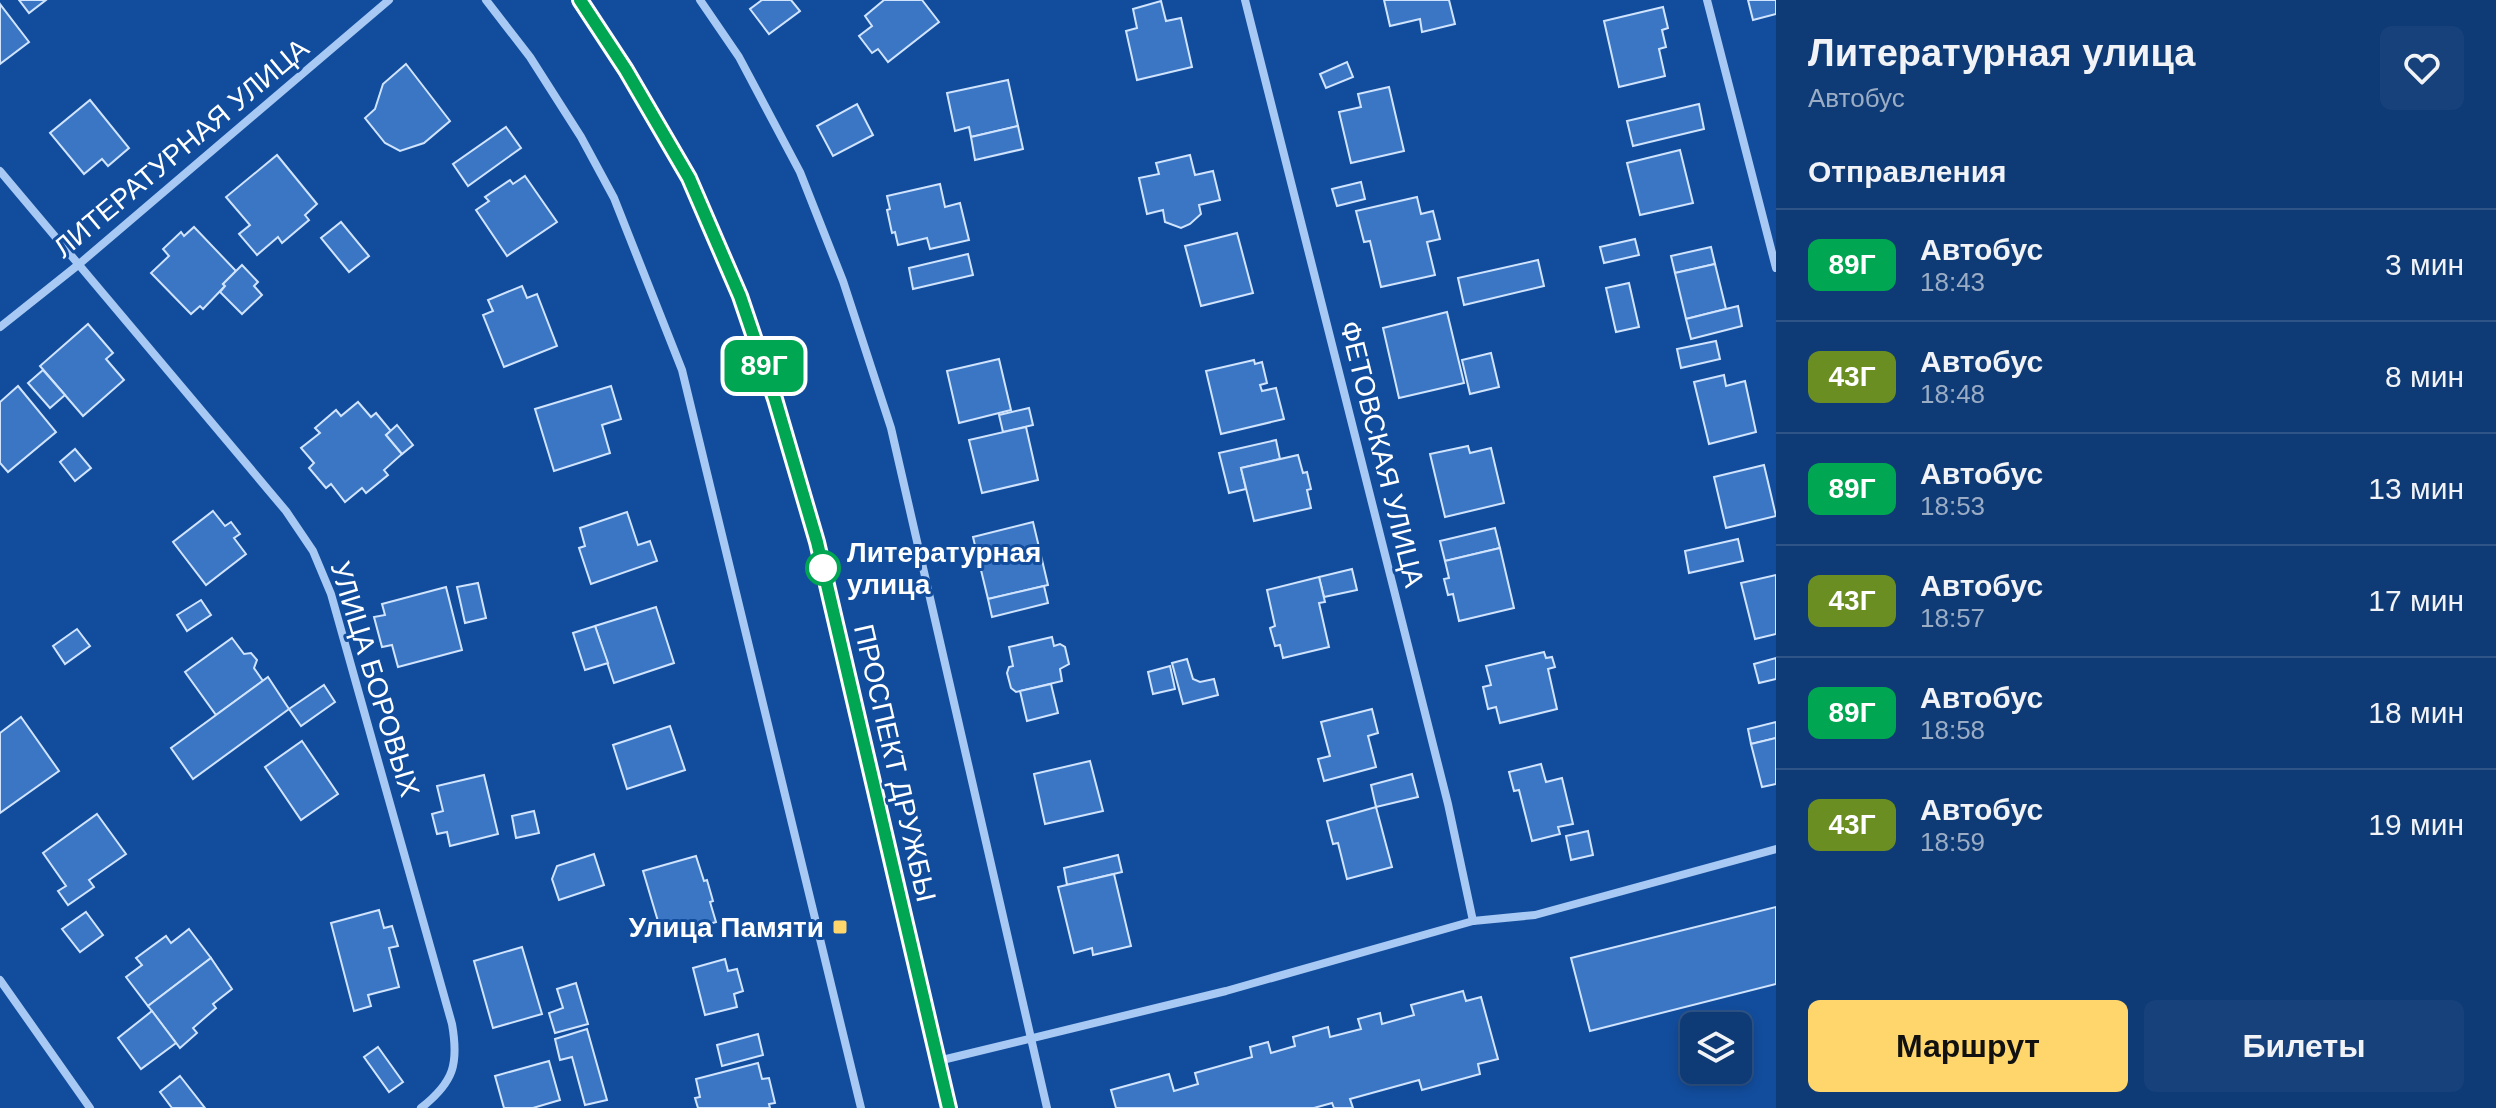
<!DOCTYPE html>
<html lang="ru">
<head>
<meta charset="utf-8">
<style>
  :root { --surface:#0e3a76; --page:#17417b; --text:#f1f3f6; --muted:#9badc5; --line:#2e5488; --accent:#ffd66b }
  body { margin:0; font-family:Helvetica,sans-serif; background:var(--page); color:var(--text); height:100vh; display:flex; flex-direction:column; font-size:30px; white-space:nowrap }
  * { box-sizing:border-box; margin:0 }
  p { font-size:26px; color:var(--muted) }
  .icon { flex:none; width:44px; height:44px; fill:none; stroke:currentColor; stroke-width:2; stroke-linecap:round; stroke-linejoin:round }
  .map { position:relative; flex:1; overflow:hidden }
  .side { display:flex; flex-direction:column; background:var(--surface); width:720px }
  .side>* { flex:none }
  .badge { padding:0 16px; border-radius:12px; font-size:28px; line-height:52px }
  .controls { position:absolute; left:1680px; top:1012px; display:grid; gap:16px }
  .controls a { display:grid; place-items:center; width:72px; height:72px; border-radius:12px; background:var(--surface); box-shadow:0 4px 12px #0003,0 0 0 2px var(--line); font-size:40px }
  .map>.badge { position:absolute; translate:-50% -50%; box-shadow:0 0 0 4px #fff }
  h2 { padding:0 32px; font-size:30px; line-height:72px }
  .round { display:grid; place-items:center; flex:none; width:84px; height:84px; border-radius:12px; background:var(--page) }
  .head { display:flex; align-items:center; justify-content:space-between; height:136px; padding:0 32px }
  h1 { font-size:38px; font-weight:800; line-height:60px }
  .button { display:flex; gap:16px; margin-top:auto; padding:16px 32px }
  .button a { flex:1; height:92px; border-radius:12px; background:var(--accent); color:#111; font-size:32px; font-weight:800; line-height:92px; text-align:center }
  .button a+a { background:var(--page); color:var(--text) }
  ul { padding:0; list-style:none }
  li { display:flex; align-items:center; gap:24px; height:112px; padding:0 32px; border-top:2px solid var(--line) }
  li div { flex:1 }
  li b { display:block; font-size:30px }
  li em { font-style:normal }
  li .badge { min-width:88px; font-weight:700; text-align:center }
  main { display:flex; flex:1; min-height:0 }
  .map>svg:first-child { display:block }
  .building { fill:#3b76c4; stroke:#d0e4fe; stroke-width:2 }
  .lines { fill:none; stroke-linecap:round; stroke-linejoin:round }
  .street { stroke:#a7c9f4; stroke-width:8 }
  .secondary { stroke:#d7e7fd; stroke-width:16 }
  .line-casing { stroke:#fff; stroke-width:18 }
  .line { stroke:#00a651; stroke-width:12 }
  .stop-dot { fill:#fff; stroke:#00a651; stroke-width:4 }
  .poi-dot { fill:#ffd66b; stroke:#124d9d; stroke-width:3 }
  .labels { text-anchor:middle; dominant-baseline:central; stroke-width:6; stroke-linejoin:round; paint-order:stroke }
  .street-label { font-size:28px; fill:#fff; stroke:#124d9d }
  .stop-label { font-size:28px; font-weight:bold; fill:#fff; stroke:#124d9d; text-anchor:start }
  .poi-label { font-size:28px; font-weight:bold; fill:#fff; stroke:#124d9d; text-anchor:end }
</style>
</head>
<body>
<main>
<div class="map">
<svg width="1776" height="1108" viewBox="0 0 1776 1108">
  <rect width="100%" height="100%" fill="#124d9d"/>
  <!-- building -->
  <g class="building">
    <polygon points="19,0 46,0 29,13"/>
    <polygon points="762,0 791,0 800,11 769,34 750,9"/>
    <polygon points="884,0 922,0 939,22 888,62 878,49 872,53 859,36 872,26 865,16"/>
    <polygon points="1384,0 1449,0 1455,24 1422,32 1420,19 1390,26"/>
    <polygon points="1748,0 1776,0 1776,14 1753,20"/>
    <polygon points="1161,1 1166,21 1181,18 1192,67 1137,80 1126,31 1137,28 1133,9"/>
    <polygon points="0,4 29,42 0,64"/>
    <polygon points="1663,7 1668,28 1662,30 1666,47 1659,49 1665,76 1619,87 1604,21"/>
    <polygon points="1347,62 1353,77 1326,88 1320,74"/>
    <polygon points="406,64 450,121 424,143 400,151 385,143 365,118 375,109 383,84"/>
    <polygon points="1008,80 1018,126 971,137 969,127 955,131 947,93"/>
    <polygon points="1389,87 1404,151 1351,163 1339,112 1361,107 1358,94"/>
    <polygon points="90,100 129,148 108,166 102,159 84,174 50,133"/>
    <polygon points="857,104 873,135 833,156 817,126"/>
    <polygon points="1699,104 1704,129 1633,146 1627,121"/>
    <polygon points="1018,126 1023,149 975,160 971,137"/>
    <polygon points="506,127 521,148 468,186 453,164"/>
    <polygon points="1680,150 1693,203 1640,215 1627,163"/>
    <polygon points="277,155 317,204 305,215 309,220 282,243 278,237 257,255 239,234 250,225 226,197"/>
    <polygon points="1190,155 1195,175 1213,171 1220,200 1199,205 1201,214 1190,224 1181,228 1165,222 1163,210 1147,214 1139,178 1159,174 1156,163"/>
    <polygon points="525,176 557,222 507,256 476,210 489,201 485,197 510,180 513,184"/>
    <polygon points="1361,182 1365,199 1337,206 1332,189"/>
    <polygon points="940,184 945,207 960,203 969,240 930,249 927,238 898,245 895,232 892,233 887,210 890,209 887,196"/>
    <polygon points="1417,197 1421,214 1433,211 1440,239 1427,242 1435,275 1381,287 1370,241 1364,242 1356,211"/>
    <polygon points="341,222 369,256 349,272 321,238"/>
    <polygon points="194,227 236,271 223,284 225,286 203,309 200,306 191,314 151,273 169,256 163,249 181,232 184,236"/>
    <polygon points="1237,233 1253,293 1201,306 1185,246"/>
    <polygon points="1635,239 1639,255 1604,263 1600,247"/>
    <polygon points="1711,247 1715,264 1675,273 1671,256"/>
    <polygon points="968,254 973,275 913,289 909,268"/>
    <polygon points="1538,260 1544,286 1464,305 1458,278"/>
    <polygon points="1715,264 1726,309 1686,319 1675,273"/>
    <polygon points="242,265 258,282 254,286 262,295 242,314 220,292 225,286 223,284"/>
    <polygon points="1629,283 1639,327 1616,332 1606,288"/>
    <polygon points="522,286 527,298 537,294 557,346 504,367 483,315 493,311 488,300"/>
    <polygon points="1738,306 1742,326 1691,339 1686,319"/>
    <polygon points="1447,312 1464,383 1399,398 1383,328"/>
    <polygon points="88,324 113,353 106,359 124,380 83,416 40,366"/>
    <polygon points="1716,341 1720,359 1681,368 1677,349"/>
    <polygon points="1491,353 1499,387 1470,394 1462,360"/>
    <polygon points="999,359 1011,410 959,423 947,371"/>
    <polygon points="1254,360 1255,364 1262,362 1267,383 1260,385 1262,391 1276,388 1284,419 1221,434 1206,371"/>
    <polygon points="43,370 65,395 50,408 28,383"/>
    <polygon points="1724,375 1726,386 1745,381 1756,432 1709,444 1694,382"/>
    <polygon points="18,386 56,432 8,472 0,463 0,402"/>
    <polygon points="611,386 621,419 602,425 610,453 554,471 535,409"/>
    <polygon points="358,402 371,417 376,413 391,431 386,435 402,454 384,470 388,475 366,493 362,488 345,502 331,484 326,488 309,468 314,463 301,448 320,433 315,428 336,410 341,416"/>
    <polygon points="1029,408 1033,425 1003,432 999,415"/>
    <polygon points="397,425 413,445 402,454 386,435"/>
    <polygon points="1026,427 1038,480 982,493 969,440"/>
    <polygon points="1276,440 1280,459 1241,468 1246,489 1229,493 1219,453"/>
    <polygon points="1468,446 1470,453 1491,448 1504,503 1445,517 1430,454"/>
    <polygon points="75,449 91,468 75,481 60,462"/>
    <polygon points="1298,455 1303,473 1307,472 1311,489 1307,490 1311,508 1254,521 1241,468"/>
    <polygon points="1764,465 1776,516 1726,528 1714,477"/>
    <polygon points="213,511 225,526 231,522 240,534 234,538 246,554 206,585 173,542"/>
    <polygon points="627,512 638,545 650,541 657,561 591,584 579,548 585,546 580,528"/>
    <polygon points="1033,522 1048,585 988,599 973,537"/>
    <polygon points="1495,528 1500,548 1445,561 1440,541"/>
    <polygon points="1738,539 1743,561 1689,573 1685,551"/>
    <polygon points="1500,548 1514,608 1459,621 1453,594 1448,595 1444,579 1449,578 1445,561"/>
    <polygon points="1352,569 1357,590 1324,597 1319,577"/>
    <polygon points="1776,575 1776,634 1755,639 1741,583"/>
    <polygon points="1319,577 1325,602 1319,603 1329,647 1283,658 1280,645 1275,646 1270,628 1275,626 1267,590"/>
    <polygon points="478,583 486,618 465,623 457,587"/>
    <polygon points="1044,586 1048,603 992,617 988,599"/>
    <polygon points="446,587 462,650 398,667 392,645 382,647 374,617 385,615 382,604"/>
    <polygon points="201,600 211,615 187,631 177,615"/>
    <polygon points="656,607 674,663 614,683 595,626"/>
    <polygon points="595,626 608,663 585,670 573,633"/>
    <polygon points="77,629 90,646 65,664 53,646"/>
    <polygon points="1052,637 1054,646 1060,644 1065,647 1069,664 1060,669 1062,681 1016,692 1011,688 1007,673 1009,667 1013,666 1009,647"/>
    <polygon points="232,638 244,654 251,653 257,660 254,668 263,681 216,715 185,672"/>
    <polygon points="1544,652 1546,658 1552,657 1555,667 1548,669 1557,709 1500,723 1496,707 1488,709 1483,687 1491,685 1486,666"/>
    <polygon points="1776,658 1776,679 1759,683 1754,664"/>
    <polygon points="1187,659 1193,679 1200,682 1214,679 1218,695 1183,704 1172,663"/>
    <polygon points="1170,666 1175,689 1153,694 1148,672"/>
    <polygon points="268,677 289,709 193,779 171,748"/>
    <polygon points="1051,684 1058,713 1027,721 1020,691"/>
    <polygon points="324,685 335,702 301,726 289,709"/>
    <polygon points="1372,709 1378,733 1368,736 1376,767 1324,781 1318,759 1330,756 1321,722"/>
    <polygon points="21,717 59,771 0,813 0,733"/>
    <polygon points="1776,722 1776,738 1751,744 1748,729"/>
    <polygon points="670,726 685,770 627,789 613,745"/>
    <polygon points="1776,738 1776,784 1762,787 1751,744"/>
    <polygon points="302,741 338,794 301,820 265,767"/>
    <polygon points="1090,761 1103,811 1045,824 1034,774"/>
    <polygon points="1541,764 1546,782 1562,778 1573,824 1558,827 1560,834 1532,841 1519,790 1514,791 1509,772"/>
    <polygon points="1412,774 1418,797 1376,807 1371,785"/>
    <polygon points="484,775 498,834 450,846 447,832 437,834 432,814 443,811 437,786"/>
    <polygon points="1376,807 1392,867 1347,879 1338,843 1333,844 1327,821"/>
    <polygon points="534,811 539,833 516,838 512,816"/>
    <polygon points="97,814 126,854 89,880 94,887 68,905 58,891 66,886 43,853"/>
    <polygon points="1588,831 1593,855 1571,860 1566,836"/>
    <polygon points="594,854 604,885 559,900 552,879 557,866"/>
    <polygon points="1118,855 1122,872 1067,885 1064,868"/>
    <polygon points="696,856 704,881 707,880 713,901 710,902 716,922 663,938 643,871"/>
    <polygon points="1114,874 1131,946 1093,955 1092,948 1074,953 1058,887"/>
    <polygon points="1776,907 1776,984 1590,1031 1571,958"/>
    <polygon points="379,910 384,928 392,926 398,946 389,948 399,987 368,995 371,1006 354,1011 331,923"/>
    <polygon points="86,912 103,935 80,952 62,929"/>
    <polygon points="189,929 211,958 148,1006 126,977 142,965 136,958 166,936 171,943"/>
    <polygon points="522,947 542,1014 493,1028 474,961"/>
    <polygon points="211,958 232,989 213,1004 216,1008 193,1028 197,1033 180,1048 148,1006"/>
    <polygon points="725,959 728,971 737,969 743,991 734,994 737,1007 705,1015 693,968"/>
    <polygon points="576,983 588,1024 555,1033 549,1013 563,1008 557,989"/>
    <polygon points="1463,991 1466,1001 1481,997 1498,1059 1478,1064 1480,1074 1422,1090 1419,1080 1350,1099 1353,1108 1334,1108 1332,1103 1314,1108 1116,1108 1111,1090 1169,1074 1174,1091 1198,1084 1195,1073 1252,1057 1250,1047 1268,1042 1271,1053 1295,1046 1293,1037 1328,1027 1330,1037 1361,1029 1358,1019 1380,1013 1382,1024 1414,1015 1411,1005"/>
    <polygon points="152,1011 176,1043 141,1069 118,1038"/>
    <polygon points="587,1029 607,1100 585,1105 572,1057 560,1060 555,1039"/>
    <polygon points="758,1034 763,1055 722,1066 717,1045"/>
    <polygon points="378,1047 403,1082 389,1092 364,1057"/>
    <polygon points="549,1061 560,1100 533,1108 504,1108 495,1076"/>
    <polygon points="758,1063 762,1079 769,1078 775,1103 769,1104 770,1108 698,1108 695,1098 700,1097 696,1079"/>
    <polygon points="180,1076 205,1108 172,1108 160,1092"/>
  </g>
  <g class="lines">
    <!-- street -->
    <g class="street">
      <polyline points="486,0 530,57 581,137 614,198 682,370 861,1108"/>
      <polyline points="700,0 739,57 800,172 843,281 891,428 1047,1108"/>
      <polyline points="1245,0 1448,804 1473,921"/>
      <polyline points="1707,0 1776,268"/>
      <path d="M0,171l286,340 27,40 18,43 121,430c7,40 2,58 -31,84"/>
      <polyline points="0,327 78,265 389,0"/>
      <polyline points="0,980 90,1108"/>
      <polyline points="938,1061 1226,991 1473,921 1535,915 1776,849"/>
    </g>
    <!-- secondary -->
    <polyline class="secondary" points="580,0 626,70 689,178 740,296 775,399 817,542 949,1108"/>
  </g>
  <g class="lines">
    <!-- line casing -->
    <g class="line-casing">
      <polyline id="line" points="580,0 626,70 689,178 740,296 775,399 817,542 949,1108"/>
    </g>
    <!-- line -->
    <use href="#line" class="line"/>
  </g>
  <!-- markers -->
  <circle class="stop-dot" cx="823" cy="568" r="16"/>
  <rect class="poi-dot" x="832" y="919" width="16" height="16" rx="4"/>
  <g class="labels">
    <!-- street labels -->
    <g class="street-label">
      <text transform="translate(181 148) rotate(-40)">ЛИТЕРАТУРНАЯ УЛИЦА</text>
      <text transform="translate(1382 454) rotate(76)">ФЕТОВСКАЯ УЛИЦА</text>
      <text transform="translate(375 679) rotate(73)">УЛИЦА БОРОВЫХ</text>
      <text transform="translate(895 763) rotate(77)">ПРОСПЕКТ ДРУЖБЫ</text>
    </g>
    <!-- stop labels -->
    <g class="stop-label">
      <text x="847" y="552">Литературная<tspan x="847" dy="32">улица</tspan></text>
    </g>
    <!-- poi labels -->
    <g class="poi-label">
      <text x="824" y="927">Улица Памяти</text>
    </g>
  </g>
</svg>
<div class="controls">
<a><svg class="icon" aria-label="layers" viewBox="0 0 24 24"><path d="M12 4l9 5-9 5-9-5zM3 14l9 5 9-5"/></svg></a>
</div>
<b class="badge" style="left:764px;top:366px;background:#00a651;color:#fff">89Г</b>
</div>
<section class="side">
<div class="head"><div><h1>Литературная улица</h1><p>Автобус</p></div><a class="round"><svg class="icon" aria-label="heart" viewBox="0 0 24 24"><path d="M12 20l-8-8c-3-5 5-10 8-4 3-6 11-1 8 4z"/></svg></a></div>
<h2>Отправления</h2>
<ul>
<li><span class="badge" style="background:#00a651;color:#fff">89Г</span><div><b>Автобус</b><p>18:43</p></div><em>3 мин</em></li>
<li><span class="badge" style="background:#6b8e23;color:#fff">43Г</span><div><b>Автобус</b><p>18:48</p></div><em>8 мин</em></li>
<li><span class="badge" style="background:#00a651;color:#fff">89Г</span><div><b>Автобус</b><p>18:53</p></div><em>13 мин</em></li>
<li><span class="badge" style="background:#6b8e23;color:#fff">43Г</span><div><b>Автобус</b><p>18:57</p></div><em>17 мин</em></li>
<li><span class="badge" style="background:#00a651;color:#fff">89Г</span><div><b>Автобус</b><p>18:58</p></div><em>18 мин</em></li>
<li><span class="badge" style="background:#6b8e23;color:#fff">43Г</span><div><b>Автобус</b><p>18:59</p></div><em>19 мин</em></li>
</ul>
<div class="button"><a>Маршрут</a><a>Билеты</a></div>
</section>
</main>
</body>
</html>
